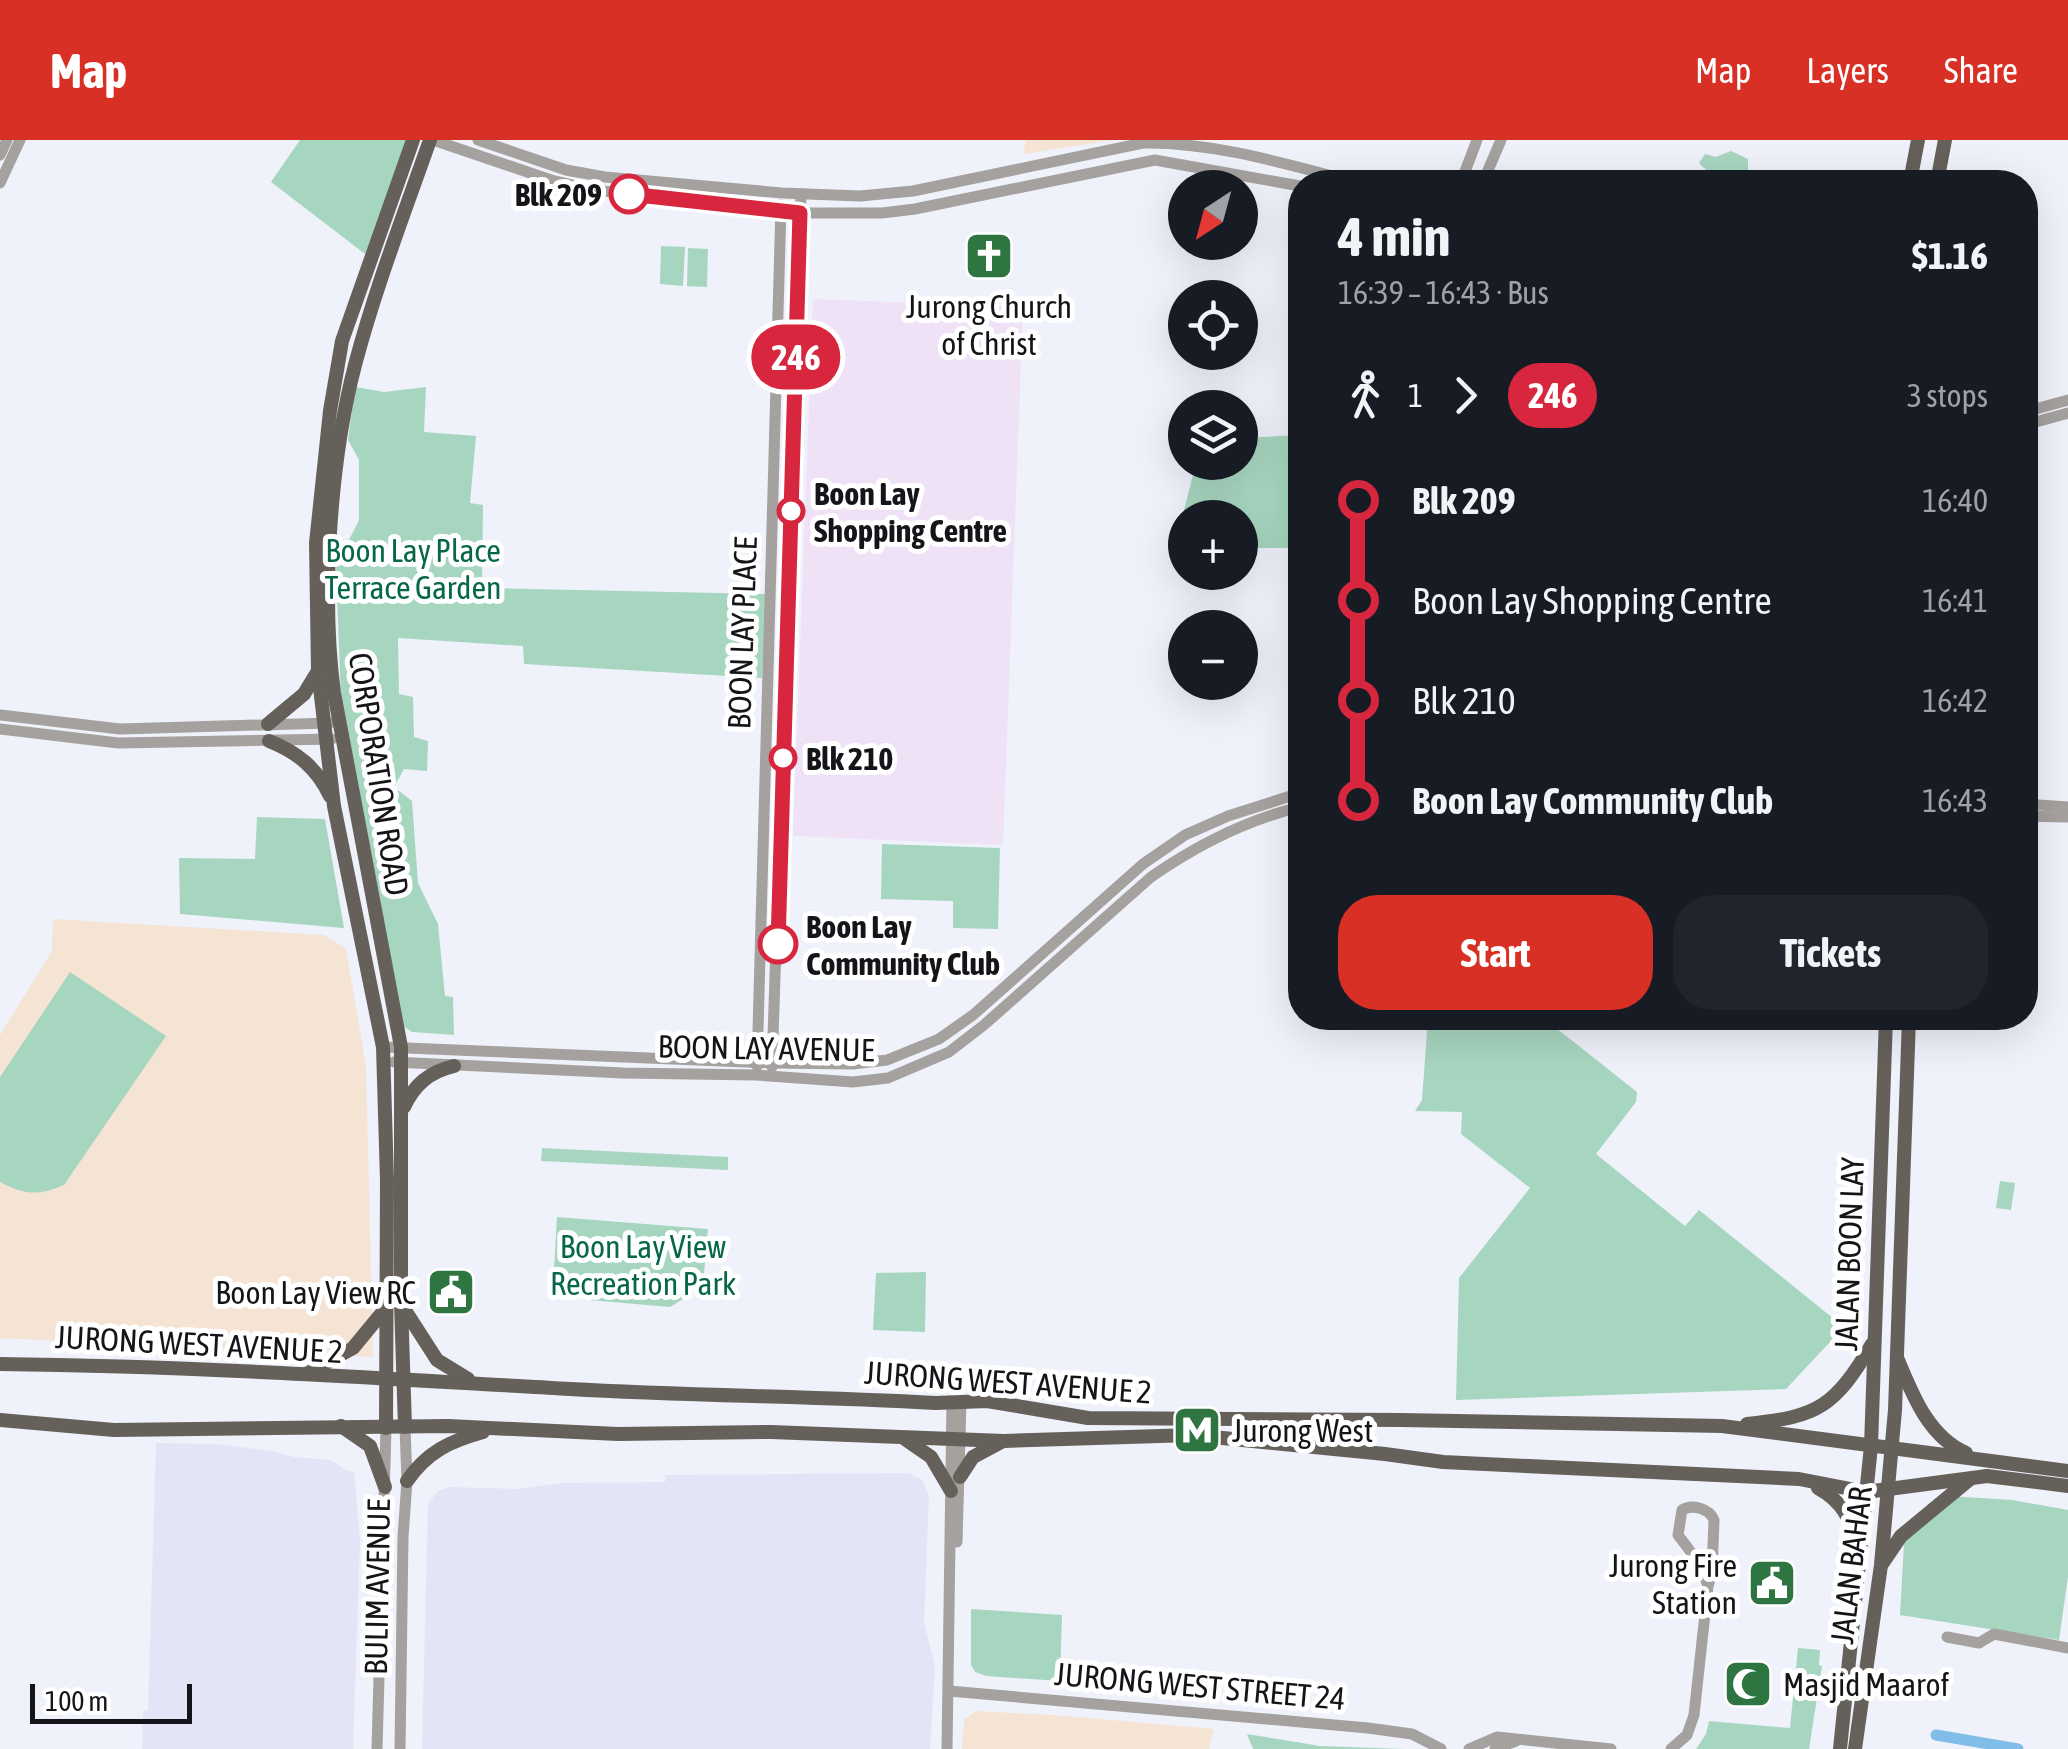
<!DOCTYPE html>
<html lang="en">
<head>
<meta charset="utf-8">
<style>
  :root { --surface:#171b24; --page:#20242c; --text:#f1f3f6; --muted:#9ea1a6; --accent:#d93025 }
  body { margin:0; font-family:"Asap Condensed",sans-serif; background:var(--page); color:var(--text); height:100vh; display:flex; flex-direction:column; font-size:38px; white-space:nowrap }
  * { box-sizing:border-box; margin:0 }
  p { font-size:32px; color:var(--muted) }
  .icon { flex:none; width:55px; height:55px; fill:none; stroke:currentColor; stroke-width:2; stroke-linecap:round; stroke-linejoin:round }
  .map { position:relative; flex:1; overflow:hidden }
  .sheet { position:absolute; left:1288px; top:30px; width:750px; height:860px; display:flex; flex-direction:column; background:var(--surface); border-radius:40px; box-shadow:0 10px 40px #0002 }
  .sheet>* { flex:none }
  .badge { padding:0 20px; border-radius:32px; font-size:35px; line-height:65px }
  .needle { width:65px; rotate:216deg }
  .tools { position:absolute; left:1168px; top:30px; display:grid; gap:20px }
  .tools a { display:grid; place-items:center; width:90px; height:90px; border-radius:50%; background:var(--surface); box-shadow:0 10px 40px #0002; font-size:50px }
  .scale { position:absolute; left:30px; bottom:25px; width:162px; box-sizing:border-box; padding-left:10px; border:5px solid #151519; border-top:0; font-size:28px; line-height:35px; white-space:nowrap; color:#151519; -webkit-text-stroke:8px #fff; paint-order:stroke }
  .map>.badge { position:absolute; translate:-50% -50%; box-shadow:0 0 0 5px #fff }
  .legs { display:flex; align-items:center; gap:15px; height:110px; padding:0 50px; font-size:32px }
  .legs p { margin-inline-start:auto }
  .head { display:flex; align-items:center; justify-content:space-between; height:170px; padding:0 50px }
  h1 { font-size:55px; font-weight:700; line-height:75px }
  .action { display:flex; gap:20px; margin-top:auto; padding:20px 50px }
  .action a { flex:1; height:115px; border-radius:40px; background:var(--accent); color:#fff; font-size:40px; font-weight:700; line-height:115px; text-align:center }
  .action a+a { background:var(--page); color:var(--text) }
  ul { padding:0 50px; list-style:none }
  li { display:flex; align-items:center; gap:35px; height:100px; font-size:38px }
  li i { display:grid; place-items:center; width:15px; height:100%; margin:0 12px; background:currentColor }
  li i::after { content:''; width:25px; height:25px; margin:-12px; border:8px solid; border-radius:50%; background:var(--surface) }
  li p { margin-inline-start:auto }
  li:first-child i { background:linear-gradient(#0000 50%,currentColor 0) }
  li:last-child i { background:linear-gradient(currentColor 50%,#0000 0) }
  header { display:flex; align-items:center; gap:60px; box-sizing:border-box; height:140px; padding:0 50px; background:var(--accent); color:#fff }
  header strong { font-size:48px }
  nav { display:flex; gap:55px; margin-inline-start:auto; font-size:35px }
  .map>svg:first-child { display:block }
  .commercial { fill:#efe2f6 }
  .built { fill:#e3e5f6 }
  .education { fill:#f5e4d3 }
  .green { fill:#a7d6c0 }
  .lines { fill:none; stroke-linecap:round; stroke-linejoin:round }
  .canal { stroke:#80bee9; stroke-width:11 }
  .minor { stroke:#a4a19e; stroke-width:11 }
  .major { stroke:#65605a; stroke-width:14 }
  .line-1-casing { stroke:#fff; stroke-width:22 }
  .line-1 { stroke:#d7263d; stroke-width:15 }
  .stop-1-dot { fill:#fff; stroke:#d7263d; stroke-width:5 }
  .labels { text-anchor:middle; dominant-baseline:central; stroke-width:10; stroke-linejoin:round; paint-order:stroke }
  .stop-label { font-size:32px; font-weight:bold; fill:#151519; stroke:#fff; text-anchor:start }
  .poi-label { font-size:32px; fill:#151519; stroke:#fff; text-anchor:end }
  .park-label { font-size:32px; fill:#07674a; stroke:#fff }
  .street-label { font-size:32px; fill:#151519; stroke:#fff }
</style>
</head>
<body>
<header>
<strong>Map</strong>
<nav><a>Map</a><a>Layers</a><a>Share</a></nav>
</header>
<div class="map">
<svg width="2068" height="1609" viewBox="0 0 2068 1609">
  <rect width="100%" height="100%" fill="#eff1fb"/>
  <!-- commercial -->
  <polygon class="commercial" points="813,159 1023,167 1003,705 793,696"/>
  <!-- built -->
  <g class="built">
    <polygon points="156,1303 216,1304 271,1311 294,1317 331,1320 345,1330 354,1332 360,1401 353,1609 142,1609 143,1571 148,1571"/>
    <polygon points="909,1333 922,1340 929,1356 924,1482 935,1527 930,1609 422,1609 428,1364 438,1351 450,1347 517,1349 561,1343 665,1342 666,1335"/>
  </g>
  <!-- education -->
  <g class="education">
    <polygon points="1026,0 1114,0 1023,14"/>
    <polygon points="53,779 324,795 346,809 366,926 373,1217 0,1198 0,895 52,811"/>
    <polygon points="976,1571 1053,1575 1214,1589 1209,1609 962,1609 964,1580"/>
  </g>
  <!-- green -->
  <g class="green">
    <polygon points="300,0 412,0 369,117 271,42"/>
    <path d="M1731,11l17,8v11l-6,8c-16,4 -33,-3 -43,-15l6,-9 11,3z"/>
    <polygon points="661,106 685,107 683,146 660,144"/>
    <polygon points="688,108 708,109 707,147 687,146"/>
    <polygon points="355,247 384,252 426,247 424,292 476,296 470,363 483,365 482,448 766,454 762,538 524,524 523,506 398,498 399,554 413,557 414,597 428,601 427,631 404,629 394,647 412,661 418,743 438,784 445,856 453,857 454,895 412,892 400,884 379,753 341,561 336,426 359,380 359,320 348,300"/>
    <polygon points="1300,295 1300,408 1240,408 1240,378 1185,378 1185,400 1177,398 1196,323 1240,322 1240,298"/>
    <polygon points="257,677 325,679 344,788 180,774 179,718 255,719"/>
    <polygon points="882,704 1000,708 998,789 953,788 953,761 881,759"/>
    <path d="M70,832l96,64 -102,149c-25,11 -40,10 -64,-3v-105z"/>
    <polygon points="1428,878 1532,878 1551,884 1637,952 1636,962 1596,1014 1685,1086 1699,1070 1844,1187 1786,1249 1456,1260 1459,1138 1530,1048 1461,994 1462,972 1415,971 1422,960"/>
    <polygon points="542,1008 728,1017 728,1030 541,1021"/>
    <polygon points="2000,1041 2015,1043 2011,1070 1996,1068"/>
    <polygon points="557,1077 708,1089 704,1134 691,1154 670,1167 589,1160 554,1130"/>
    <polygon points="926,1132 925,1192 873,1190 876,1133"/>
    <polygon points="1949,1356 2012,1360 2068,1370 2068,1436 2059,1500 1900,1475 1905,1385"/>
    <polygon points="971,1469 1062,1475 1060,1541 986,1536 975,1532 971,1525"/>
    <polygon points="1798,1508 1820,1510 1819,1525 1822,1526 1809,1609 1696,1609 1706,1594 1709,1581 1790,1588"/>
    <polygon points="1247,1594 1320,1606 1404,1609 1253,1609"/>
  </g>
  <g class="lines">
    <!-- canal -->
    <polyline class="canal" points="1936,1595 2018,1609"/>
    <!-- minor -->
    <g class="minor">
      <polyline points="433,0 551,40 594,50 800,73 882,73 915,69 1155,20 1300,46"/>
      <path d="M478,0l88,30 39,7 177,16 78,3 53,-5 230,-48c71,-1 143,21 212,39"/>
      <polyline points="0,15 7,0"/>
      <polyline points="1461,42 1477,0"/>
      <polyline points="1483,42 1501,0"/>
      <polyline points="0,43 20,0"/>
      <polyline points="2025,272 2068,260"/>
      <polyline points="2025,285 2068,273"/>
      <polyline points="0,575 120,589 330,583"/>
      <polyline points="0,589 118,603 332,599"/>
      <polyline points="2025,664 2068,667"/>
      <polyline points="2025,676 2068,677"/>
      <polyline points="383,907 772,923 853,924 887,920 939,899 973,875 1143,724 1185,695 1228,676 1300,653"/>
      <path d="M394,922l229,11 133,2 97,7 35,-4 61,-26 35,-27 167,-148c46,-32 95,-57 149,-70"/>
      <polyline points="757,926 781,65"/>
      <polyline points="772,927 801,54"/>
      <polyline points="957,1402 961,1261"/>
      <polyline points="1947,1497 1979,1503 1994,1494 2068,1508"/>
      <polyline points="949,1551 1368,1588 1412,1594 1441,1609"/>
      <polyline points="377,1609 386,1288"/>
      <polyline points="400,1609 403,1397 407,1341 405,1287"/>
      <polyline points="947,1609 952,1262"/>
      <polyline points="1469,1609 1497,1597 1611,1609"/>
      <polyline points="1495,1609 1516,1601"/>
      <path d="M1671,1609l16,-14 7,-20 14,-129 4,-13 2,-53c-5,-12 -22,-16 -32,-10l-4,25 22,29 8,22"/>
    </g>
    <!-- major -->
    <g class="major">
      <polyline points="1910,42 1918,0"/>
      <polyline points="1937,42 1945,0"/>
      <polyline points="268,584 304,554 318,531"/>
      <path d="M269,601c28,11 48,27 61,55"/>
      <path d="M404,967c10,-22 25,-35 50,-41"/>
      <polyline points="401,1164 437,1220 468,1239"/>
      <path d="M1898,1220c15,36 31,77 68,93"/>
      <path d="M0,1224c190,2 380,14 570,25 122,7 244,7 366,14l51,-2 101,17 313,2 321,6 346,45"/>
      <polyline points="308,1233 353,1208 386,1168"/>
      <polyline points="0,1280 114,1290 448,1286 618,1294 771,1292 1004,1301 1192,1295 1385,1314 1443,1322 1799,1339 1866,1352 1987,1336 2068,1346"/>
      <path d="M1747,1284c72,-7 88,-18 125,-80"/>
      <polyline points="341,1286 370,1306 385,1347"/>
      <path d="M405,1287l-4,-124v-256l-67,-354c-13,-97 -4,-232 21,-328 20,-76 49,-151 75,-225"/>
      <polyline points="386,1288 387,1040 383,907 334,666 318,531 316,403 330,271 342,201 413,0"/>
      <polyline points="905,1299 931,1317 951,1351"/>
      <polyline points="960,1337 973,1317 1003,1301"/>
      <path d="M407,1341c20,-29 43,-40 76,-49"/>
      <path d="M1818,1348c24,13 35,32 36,59"/>
      <polyline points="1882,1424 1901,1396 1970,1339"/>
      <polyline points="1840,1609 1871,1306 1886,878"/>
      <polyline points="1855,1609 1881,1425 1895,1270 1909,878"/>
    </g>
  </g>
  <g class="lines">
    <!-- line-1 casing -->
    <g class="line-1-casing">
      <polyline id="line-1" points="629,54 800,73 778,804"/>
    </g>
    <!-- line-1 -->
    <use href="#line-1" class="line-1"/>
  </g>
  <!-- icons -->
  <defs>
    <g id="church-square" transform="scale(2.5)"><rect x="-9" y="-9" width="18" height="18" rx="4" fill="#2f7541" stroke="#fff"/><path d="M-1.2-6h2.4v3.5h3.3v2.4h-3.3V6h-2.4V-.1h-3.3v-2.4h3.3Z" fill="#fff"/></g>
    <g id="civic-square" transform="scale(2.5)"><rect x="-9" y="-9" width="18" height="18" rx="4" fill="#2f7541" stroke="#fff"/><path d="M-.6-6.5H3V-4.5H.6V-3L4-1V1h2V6H-6V1h2V-1L-.6-3ZM-1.2 2.5V6h2.4V2.5Z" fill="#fff"/></g>
    <g id="metro-square" transform="scale(2.5)"><rect x="-9" y="-9" width="18" height="18" rx="4" fill="#2f7541" stroke="#fff"/><path d="M-5.5 5V-5H-3L0 0L3-5H5.5V5H3V-.5L0 4L-3-.5V5Z" fill="#fff"/></g>
    <g id="mosque-square" transform="scale(2.5)"><rect x="-9" y="-9" width="18" height="18" rx="4" fill="#2f7541" stroke="#fff"/><path d="M3.5-4.9A6 6 0 1 0 3.5 4.9A5 5 0 1 1 3.5-4.9Z" fill="#fff"/></g>
  </defs>
  <g fill-rule="evenodd">
    <use href="#church-square" x="989" y="116"/>
    <use href="#civic-square" x="451" y="1152"/>
    <use href="#metro-square" x="1197" y="1290"/>
    <use href="#civic-square" x="1772" y="1443"/>
    <use href="#mosque-square" x="1748" y="1544"/>
  </g>
  <!-- markers -->
  <g class="stop-1-dot">
    <circle cx="629" cy="54" r="18"/>
    <circle cx="791" cy="371" r="12"/>
    <circle cx="783" cy="618" r="12"/>
    <circle cx="778" cy="804" r="18"/>
  </g>
  <g class="labels">
    <!-- stop labels -->
    <g class="stop-label">
      <text x="602" y="54" text-anchor="end">Blk 209</text>
      <text x="814" y="353">Boon Lay<tspan x="814" dy="37">Shopping Centre</tspan></text>
      <text x="806" y="618">Blk 210</text>
      <text x="806" y="786">Boon Lay<tspan x="806" dy="37">Community Club</tspan></text>
    </g>
    <!-- poi labels -->
    <g class="poi-label">
      <text x="989" y="166" text-anchor="middle">Jurong Church<tspan x="989" dy="37">of Christ</tspan></text>
      <text x="416" y="1152">Boon Lay View RC</text>
      <text x="1232" y="1290" text-anchor="start">Jurong West</text>
      <text x="1737" y="1425">Jurong Fire<tspan x="1737" dy="37">Station</tspan></text>
      <text x="1783" y="1544" text-anchor="start">Masjid Maarof</text>
    </g>
    <!-- park labels -->
    <g class="park-label">
      <text x="413" y="410">Boon Lay Place<tspan x="413" dy="37">Terrace Garden</tspan></text>
      <text x="643" y="1106">Boon Lay View<tspan x="643" dy="37">Recreation Park</tspan></text>
    </g>
    <!-- street labels -->
    <g class="street-label">
      <text transform="translate(742 493) rotate(-88)">BOON LAY PLACE</text>
      <text transform="translate(379 634) rotate(81)">CORPORATION ROAD</text>
      <text transform="translate(766 908) rotate(1)">BOON LAY AVENUE</text>
      <text transform="translate(1849 1114) rotate(-88)">JALAN BOON LAY</text>
      <text transform="translate(199 1204) rotate(3)">JURONG WEST AVENUE 2</text>
      <text transform="translate(1008 1242) rotate(4)">JURONG WEST AVENUE 2</text>
      <text transform="translate(1851 1425) rotate(-83)">JALAN BAHAR</text>
      <text transform="translate(377 1447) rotate(-89)">BULIM AVENUE</text>
      <text transform="translate(1200 1546) rotate(5)">JURONG WEST STREET 24</text>
    </g>
  </g>
</svg>
<div class="tools">
<a><svg class="needle" viewBox="-14 -14 28 28"><path d="M0-13l5 13h-10z" fill="#e53935"/><path d="M0 13l5-13h-10z" fill="#9ea1a6"/></svg></a>
<a><svg class="icon" aria-label="locate" viewBox="0 0 24 24"><circle cx="12" cy="12" r="6"/><path d="M12 2v4M12 18v4M2 12h4M18 12h4"/></svg></a>
<a><svg class="icon" aria-label="layers" viewBox="0 0 24 24"><path d="M12 4l9 5-9 5-9-5zM3 14l9 5 9-5"/></svg></a>
<a>+</a>
<a>−</a>
</div>
<div class="scale">100 m</div>
<b class="badge" style="left:796px;top:217px;background:#d7263d;color:#fff">246</b>
<section class="sheet">
<div class="head"><div><h1>4 min</h1><p>16:39 – 16:43 · Bus</p></div><b>$1.16</b></div>
<div class="legs"><svg class="icon" aria-label="walk" viewBox="0 0 24 24"><circle cx="13" cy="4" r="2"/><path d="M13 8l-2 6 4 7M11 14l-3 7M7 12l3-4h3l4 4"/></svg>1<svg class="icon" aria-label="forward" viewBox="0 0 24 24"><path d="M9 5l7 7-7 7"/></svg><b class="badge" style="background:#d7263d;color:#fff">246</b><p>3 stops</p></div>
<ul>
<li><i style="color:#d7263d"></i><b>Blk 209</b><p>16:40</p></li>
<li><i style="color:#d7263d"></i><span>Boon Lay Shopping Centre</span><p>16:41</p></li>
<li><i style="color:#d7263d"></i><span>Blk 210</span><p>16:42</p></li>
<li><i style="color:#d7263d"></i><b>Boon Lay Community Club</b><p>16:43</p></li>
</ul>
<div class="action"><a>Start</a><a>Tickets</a></div>
</section>
</div>
</body>
</html>
